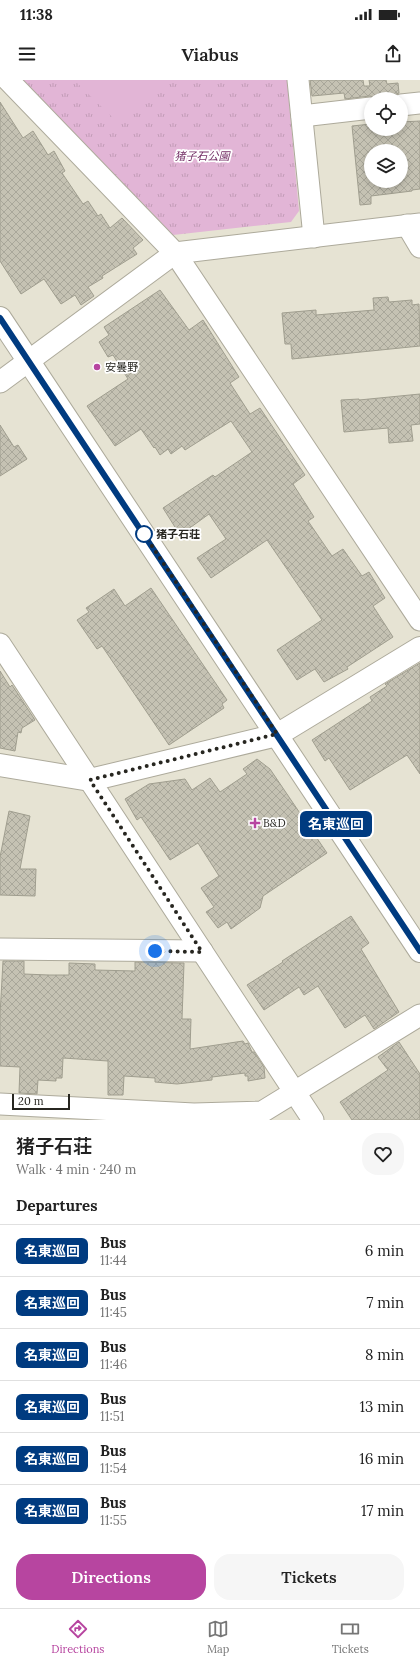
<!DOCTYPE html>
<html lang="en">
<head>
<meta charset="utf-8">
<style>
  :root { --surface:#fff; --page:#f6f6f6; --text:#222; --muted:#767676; --line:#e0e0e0; --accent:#b745a0 }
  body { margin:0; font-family:Lora,"Noto Sans JP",serif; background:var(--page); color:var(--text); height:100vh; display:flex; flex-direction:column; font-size:15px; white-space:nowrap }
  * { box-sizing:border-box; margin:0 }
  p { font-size:13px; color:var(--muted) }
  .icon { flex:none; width:22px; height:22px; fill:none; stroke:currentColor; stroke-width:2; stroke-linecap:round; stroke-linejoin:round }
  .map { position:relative; height:1040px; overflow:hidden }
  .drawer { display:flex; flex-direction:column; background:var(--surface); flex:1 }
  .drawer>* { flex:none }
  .badge { padding:0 8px; border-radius:6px; font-size:14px; line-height:26px }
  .tools { position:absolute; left:364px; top:12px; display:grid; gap:8px }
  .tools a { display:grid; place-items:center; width:44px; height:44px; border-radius:50%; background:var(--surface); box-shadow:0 2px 6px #0003; font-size:20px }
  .scale { position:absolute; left:12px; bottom:10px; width:58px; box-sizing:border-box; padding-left:4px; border:2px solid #272620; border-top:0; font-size:11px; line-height:14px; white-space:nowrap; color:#272620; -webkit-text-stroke:3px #fff; paint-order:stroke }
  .you { position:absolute; width:20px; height:20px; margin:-10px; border:3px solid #fff; border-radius:50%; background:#1a73e8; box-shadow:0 0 0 6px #1a73e833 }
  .map>.badge { position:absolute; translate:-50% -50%; box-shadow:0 0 0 2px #fff }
  h2 { padding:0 16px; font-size:15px; line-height:36px }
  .round { display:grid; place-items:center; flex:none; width:42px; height:42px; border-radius:16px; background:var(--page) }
  .head { display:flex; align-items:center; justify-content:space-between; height:68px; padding:0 16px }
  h1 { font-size:19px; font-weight:600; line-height:30px }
  .button { display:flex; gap:8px; margin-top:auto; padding:8px 16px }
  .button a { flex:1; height:46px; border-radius:16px; background:var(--accent); color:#fff; font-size:16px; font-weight:600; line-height:46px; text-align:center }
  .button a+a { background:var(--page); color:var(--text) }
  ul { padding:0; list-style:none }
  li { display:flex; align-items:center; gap:12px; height:52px; padding:0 16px; border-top:1px solid var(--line) }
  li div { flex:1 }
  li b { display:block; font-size:15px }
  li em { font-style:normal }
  li .badge { min-width:44px; font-weight:700; text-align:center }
  .status { display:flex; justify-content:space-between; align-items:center; height:28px; padding:0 20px; background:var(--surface); direction:ltr }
  .status svg { height:11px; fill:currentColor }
  header { display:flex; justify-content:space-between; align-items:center; height:52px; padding:0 16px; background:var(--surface); font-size:18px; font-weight:600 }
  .menu { display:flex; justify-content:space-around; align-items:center; height:56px; border-top:1px solid var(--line); background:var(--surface); font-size:11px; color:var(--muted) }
  .menu a { display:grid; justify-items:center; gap:2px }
  .menu .on { color:var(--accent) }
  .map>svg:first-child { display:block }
  .grass { fill:url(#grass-tufts) }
  .pitch { fill:#e2b5d6 }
  .building { fill:url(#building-cross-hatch); stroke:#a09e8f; fill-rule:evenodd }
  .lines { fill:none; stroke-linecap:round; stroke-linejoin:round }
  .street-casing { stroke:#adaa9b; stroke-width:23 }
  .secondary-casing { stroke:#adaa9b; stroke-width:24 }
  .street { stroke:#fff; stroke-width:21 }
  .secondary { stroke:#fff; stroke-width:22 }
  .line-casing { stroke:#fff; stroke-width:9 }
  .line { stroke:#003b80; stroke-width:6 }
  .walk { stroke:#272620; stroke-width:4; stroke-dasharray:0 7.2 }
  .poi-dot { fill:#b745a0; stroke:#fff; stroke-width:1.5 }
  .stop-dot { fill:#fff; stroke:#003b80; stroke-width:2 }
  .labels { text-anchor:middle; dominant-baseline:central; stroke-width:3.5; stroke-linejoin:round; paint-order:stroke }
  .park-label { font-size:11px; font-style:italic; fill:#753167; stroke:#fff }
  .poi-label { font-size:11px; fill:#272620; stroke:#fff; text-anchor:start }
  .stop-label { font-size:11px; font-weight:bold; fill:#272620; stroke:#fff; text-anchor:start }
</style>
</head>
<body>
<div class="status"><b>11:38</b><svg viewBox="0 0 49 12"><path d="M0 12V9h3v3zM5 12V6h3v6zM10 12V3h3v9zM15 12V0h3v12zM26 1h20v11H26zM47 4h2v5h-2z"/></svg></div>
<header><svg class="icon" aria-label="menu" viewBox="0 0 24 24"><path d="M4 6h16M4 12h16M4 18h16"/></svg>Viabus<svg class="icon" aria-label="share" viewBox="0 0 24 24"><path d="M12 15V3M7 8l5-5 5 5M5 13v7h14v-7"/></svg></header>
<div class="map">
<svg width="420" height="1040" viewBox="0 0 420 1040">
  <defs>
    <pattern id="grass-tufts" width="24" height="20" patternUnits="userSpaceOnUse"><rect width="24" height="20" fill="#e2b5d6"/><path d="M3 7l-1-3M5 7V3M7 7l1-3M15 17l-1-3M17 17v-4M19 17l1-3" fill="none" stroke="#c29cb7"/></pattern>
    <pattern id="building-cross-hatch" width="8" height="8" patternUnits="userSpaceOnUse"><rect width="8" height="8" fill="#c5c2b3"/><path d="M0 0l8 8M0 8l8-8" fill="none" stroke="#a9a79a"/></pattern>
  </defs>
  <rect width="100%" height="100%" fill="#e6e3d3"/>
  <!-- grass -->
  <polygon class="grass" points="23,0 287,0 299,131 291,142 173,155"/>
  <!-- pitch -->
  <polygon class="pitch" points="74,0 167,0 127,37 112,37"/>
  <!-- building -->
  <g class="building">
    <polygon points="310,0 363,0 364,6 370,6 369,0 386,0 387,4 398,3 399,13 394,15 391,19 378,19 370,16 345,19 344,13 312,16"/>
    <polygon points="0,22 23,58 33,51 48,75 54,71 65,91 62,93 83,124 88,121 98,136 101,134 110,148 122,138 143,160 133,168 137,174 102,196 103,198 88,207 94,216 81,225 75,215 61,224 44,199 21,214 0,181"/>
    <path d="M420,41v68l-8,1v1l-41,5v8l-11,1 -8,-79 19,-2v5h30v-7zM371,71h30v30h-30z"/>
    <polygon points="160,210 189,250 203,240 239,297 230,303 250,334 260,328 305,395 293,404 314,437 308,441 332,476 343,469 362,496 369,492 385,518 373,526 393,557 347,587 348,589 324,602 315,589 297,600 277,570 322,540 267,460 211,498 197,478 226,459 209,434 180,455 163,428 213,395 215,397 252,372 231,341 185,370 182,366 171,374 168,369 160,375 155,367 154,368 141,349 115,366 87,326 128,299 113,275 108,277 99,262 109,255 104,247"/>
    <polygon points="388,217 389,222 412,220 412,225 419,224 420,266 292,279 291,264 285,264 282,233 316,230 316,235 374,230 373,218"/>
    <polygon points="420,314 420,344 411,345 413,361 389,363 388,348 344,352 341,320 359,319 359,320"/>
    <polygon points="0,345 14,367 18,365 27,379 0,396"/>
    <polygon points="151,508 227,620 222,624 224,628 169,665 102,566 97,569 77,540 89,532 86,528 114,509 125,526"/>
    <polygon points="420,583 420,694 407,675 350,710 329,678 325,681 312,660 372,621 370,617 387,606 385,604"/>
    <polygon points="0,591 10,607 12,605 35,640 22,648 21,653 18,652 15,671 0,668"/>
    <polygon points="257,679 270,689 327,773 263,816 260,828 231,849 227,842 218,848 206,832 214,827 201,808 219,796 198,763 170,780 141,737 137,740 125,719 149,704 185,699 192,710 210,698 220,712 247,694 243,689"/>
    <polygon points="9,731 30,736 20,789 36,789 35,816 0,815 0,777"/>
    <polygon points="351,836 369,863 361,869 399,932 374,949 365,935 345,948 318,906 304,915 299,907 264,930 247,905 283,882 282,881"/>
    <polygon points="3,881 24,881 24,894 49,895 69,895 69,883 95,884 95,890 135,891 135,882 184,883 182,939 191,939 190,969 243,961 245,964 248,963 252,972 254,972 264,987 265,998 248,1001 248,996 245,996 245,993 212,997 212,1000 177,1004 155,1002 155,998 124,996 123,1015 108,1015 108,981 63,978 62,998 56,998 56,1001 38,1000 37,1014 19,1013 20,987 0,986 0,935"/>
    <polygon points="399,962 420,994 420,1040 352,1040 340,1022 388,990 378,977"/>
  </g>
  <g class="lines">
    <!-- street casing -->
    <g class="street-casing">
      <g id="street">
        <polyline points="8,0 175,173 420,540"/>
        <polyline points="298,0 314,157"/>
        <polyline points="401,25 420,23"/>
        <polyline points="302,36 371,28"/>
        <polyline points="407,145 420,167"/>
        <polyline points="0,302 175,173 420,144"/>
        <polyline points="0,564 313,1040"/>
        <polyline points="0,869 202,871"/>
        <polyline points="0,1024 194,1034 262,1032 420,935"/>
      </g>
    </g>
    <!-- secondary casing -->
    <g class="secondary-casing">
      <g id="secondary">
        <polyline points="0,238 420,871"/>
        <polyline points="0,685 90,700 277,655 420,568"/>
      </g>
    </g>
    <!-- street -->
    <use href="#street" class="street"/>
    <!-- secondary -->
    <use href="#secondary" class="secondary"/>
  </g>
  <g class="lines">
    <!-- line casing -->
    <g class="line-casing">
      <polyline id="line" points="0,238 420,871"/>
    </g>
    <!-- line -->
    <use href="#line" class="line"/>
    <!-- walk -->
    <polyline class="walk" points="144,454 140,448 277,654 90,700 202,872 155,871"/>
  </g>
  <!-- markers -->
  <g class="poi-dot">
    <circle cx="97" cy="287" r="4"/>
    <path d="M253 737h4v4h4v4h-4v4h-4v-4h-4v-4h4z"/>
  </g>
  <circle class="stop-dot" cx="144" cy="454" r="8"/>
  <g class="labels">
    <!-- park labels -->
    <g class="park-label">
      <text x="202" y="76">猪子石公園</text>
    </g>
    <!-- poi labels -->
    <g class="poi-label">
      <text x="105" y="287">安曇野</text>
      <text x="263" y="743">B&amp;D</text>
    </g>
    <!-- stop labels -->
    <g class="stop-label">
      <text x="156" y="454">猪子石荘</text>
    </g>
  </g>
</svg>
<div class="tools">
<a><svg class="icon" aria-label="locate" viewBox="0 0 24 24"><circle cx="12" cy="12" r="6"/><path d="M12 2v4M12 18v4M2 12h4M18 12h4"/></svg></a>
<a><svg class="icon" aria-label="layers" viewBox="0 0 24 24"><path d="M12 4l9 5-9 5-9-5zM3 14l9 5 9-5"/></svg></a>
</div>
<div class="scale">20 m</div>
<div class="you" style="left:155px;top:871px"></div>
<b class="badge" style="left:336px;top:744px;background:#003b80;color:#fff">名東巡回</b>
</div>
<section class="drawer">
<div class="head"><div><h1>猪子石荘</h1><p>Walk · 4 min · 240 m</p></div><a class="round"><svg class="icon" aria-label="heart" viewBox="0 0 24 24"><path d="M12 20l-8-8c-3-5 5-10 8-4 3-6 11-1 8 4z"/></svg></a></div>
<h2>Departures</h2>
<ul>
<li><span class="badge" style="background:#003b80;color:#fff">名東巡回</span><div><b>Bus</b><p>11:44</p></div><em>6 min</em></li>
<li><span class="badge" style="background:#003b80;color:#fff">名東巡回</span><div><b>Bus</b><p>11:45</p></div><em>7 min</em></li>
<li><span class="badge" style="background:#003b80;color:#fff">名東巡回</span><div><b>Bus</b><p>11:46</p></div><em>8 min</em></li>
<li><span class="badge" style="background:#003b80;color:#fff">名東巡回</span><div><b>Bus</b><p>11:51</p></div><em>13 min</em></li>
<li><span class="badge" style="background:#003b80;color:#fff">名東巡回</span><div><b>Bus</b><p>11:54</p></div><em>16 min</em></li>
<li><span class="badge" style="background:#003b80;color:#fff">名東巡回</span><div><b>Bus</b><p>11:55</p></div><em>17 min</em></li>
</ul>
<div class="button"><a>Directions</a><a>Tickets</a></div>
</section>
<nav class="menu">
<a class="on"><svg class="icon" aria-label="directions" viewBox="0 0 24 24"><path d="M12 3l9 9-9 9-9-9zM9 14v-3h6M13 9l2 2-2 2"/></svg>Directions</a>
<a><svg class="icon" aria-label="map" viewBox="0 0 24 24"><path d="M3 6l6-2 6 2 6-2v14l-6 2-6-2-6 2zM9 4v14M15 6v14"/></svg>Map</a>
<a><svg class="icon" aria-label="tickets" viewBox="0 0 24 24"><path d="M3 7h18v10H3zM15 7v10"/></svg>Tickets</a>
</nav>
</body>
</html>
